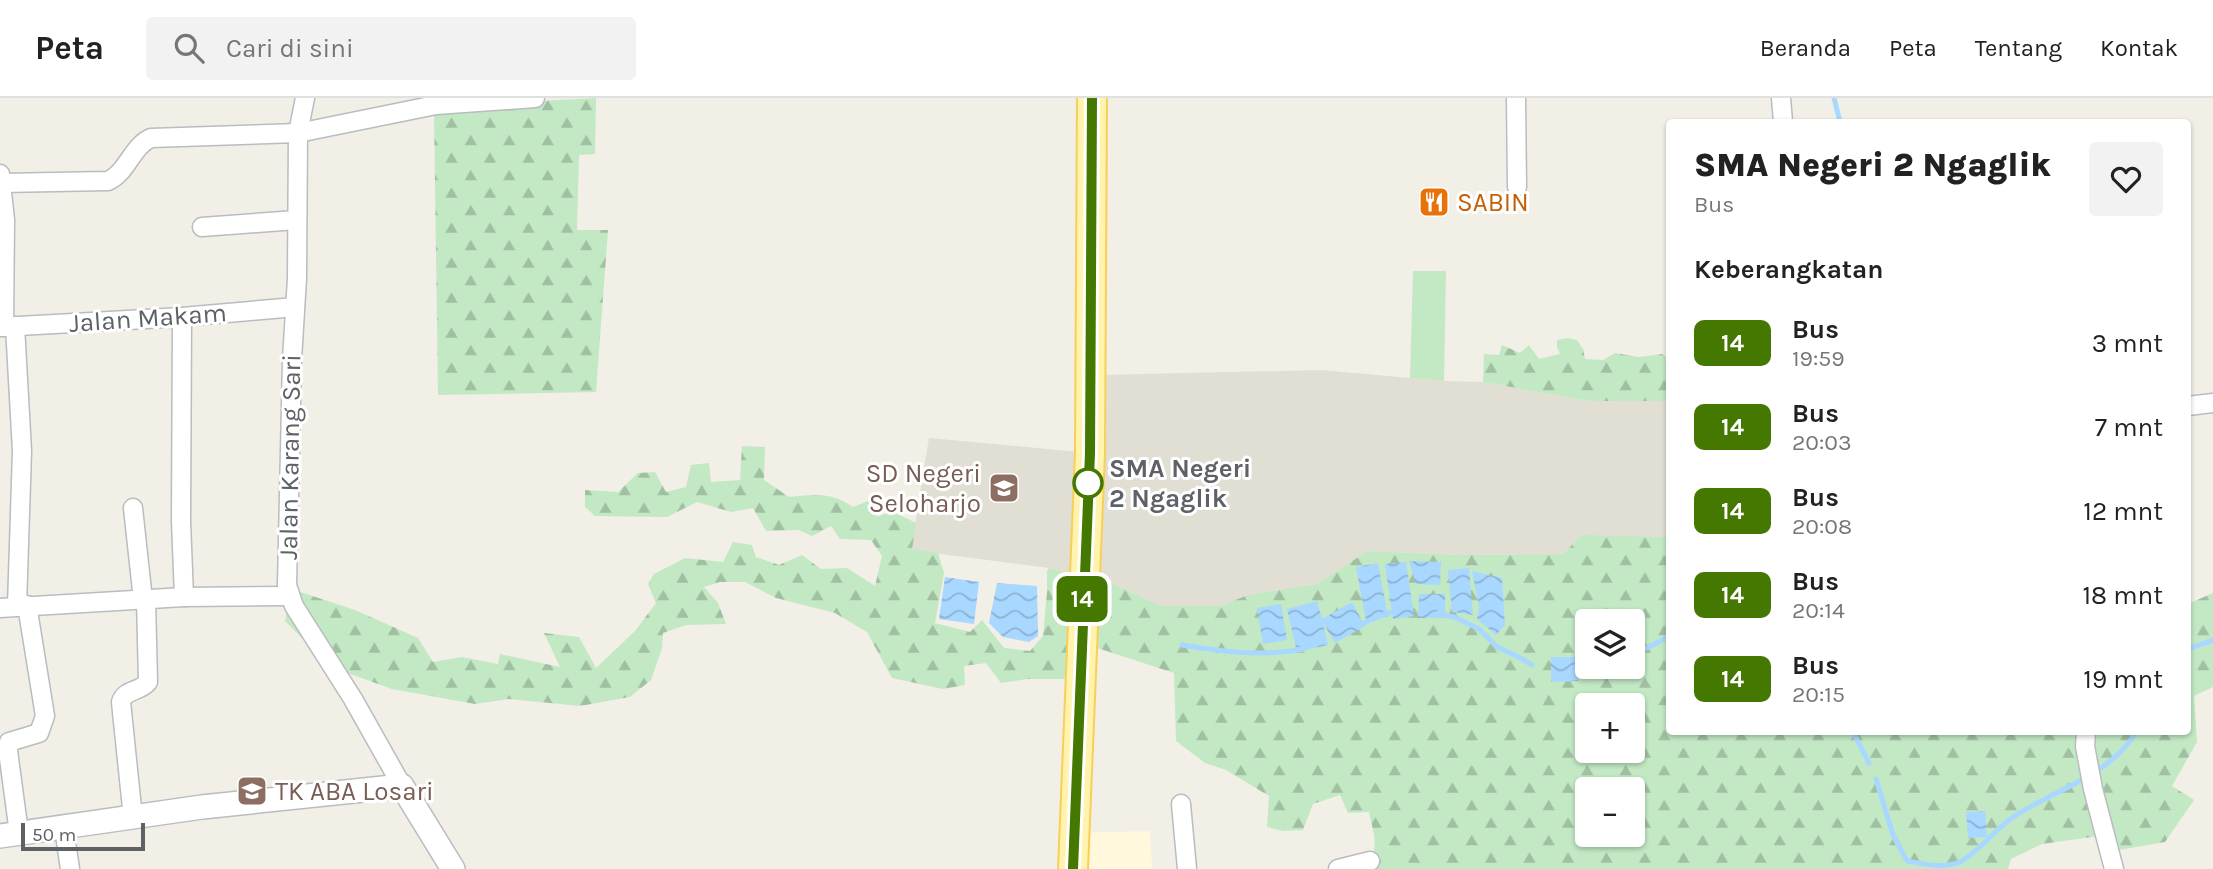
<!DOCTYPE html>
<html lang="id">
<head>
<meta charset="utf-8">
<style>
  :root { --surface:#fff; --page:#f2f2f2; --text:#222; --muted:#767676; --line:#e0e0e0 }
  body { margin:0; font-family:Karla,sans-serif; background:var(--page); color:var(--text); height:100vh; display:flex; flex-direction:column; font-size:26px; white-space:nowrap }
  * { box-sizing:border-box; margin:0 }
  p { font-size:23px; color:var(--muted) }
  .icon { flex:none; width:38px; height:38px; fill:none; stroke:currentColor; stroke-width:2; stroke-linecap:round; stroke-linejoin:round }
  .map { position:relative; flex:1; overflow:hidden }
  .panel { position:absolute; left:1666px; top:21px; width:525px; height:616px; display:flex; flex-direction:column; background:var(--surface); border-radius:7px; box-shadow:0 2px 5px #0004 }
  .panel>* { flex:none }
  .badge { padding:0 14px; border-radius:10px; font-size:24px; line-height:46px }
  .buttons { position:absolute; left:1575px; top:511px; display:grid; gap:14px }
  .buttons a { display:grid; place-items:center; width:70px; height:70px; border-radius:7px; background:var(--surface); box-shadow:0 2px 5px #0004; font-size:35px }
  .scale { position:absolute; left:21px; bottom:18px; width:124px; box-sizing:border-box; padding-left:7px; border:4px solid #5e6267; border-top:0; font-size:19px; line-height:24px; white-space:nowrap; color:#5e6267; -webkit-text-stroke:5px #fff; paint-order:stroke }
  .map>.badge { position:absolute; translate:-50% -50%; box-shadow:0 0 0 4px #fff }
  h2 { padding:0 28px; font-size:26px; line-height:63px }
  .round { display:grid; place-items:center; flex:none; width:74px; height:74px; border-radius:7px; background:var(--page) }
  .overview { display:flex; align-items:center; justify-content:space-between; height:119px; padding:0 28px }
  h1 { font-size:33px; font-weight:800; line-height:52px }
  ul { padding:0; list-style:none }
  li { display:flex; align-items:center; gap:21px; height:84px; padding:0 28px }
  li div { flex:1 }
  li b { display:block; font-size:26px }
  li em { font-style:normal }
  li .badge { min-width:77px; font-weight:700; text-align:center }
  header { display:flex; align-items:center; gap:42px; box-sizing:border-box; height:98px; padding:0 35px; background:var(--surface); border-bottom:2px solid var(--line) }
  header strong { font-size:33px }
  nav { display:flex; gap:38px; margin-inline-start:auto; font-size:24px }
  .search { width:490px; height:63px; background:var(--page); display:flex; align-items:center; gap:18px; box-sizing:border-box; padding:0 24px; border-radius:7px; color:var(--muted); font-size:26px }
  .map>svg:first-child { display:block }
  .commercial { fill:#fff8dd }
  .education { fill:#e1ded4 }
  .green { fill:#c2e9c3 }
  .forest { fill:url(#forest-firs); fill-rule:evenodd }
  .water { fill:url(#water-waves) }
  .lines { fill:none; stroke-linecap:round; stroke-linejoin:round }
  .stream { stroke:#a8d7ff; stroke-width:5 }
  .minor-casing { stroke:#b9bcc0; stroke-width:21 }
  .tertiary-casing { stroke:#b9bcc0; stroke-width:26 }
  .primary-casing { stroke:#f9cf57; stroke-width:32 }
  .minor { stroke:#fff; stroke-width:18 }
  .tertiary { stroke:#fff; stroke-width:23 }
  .primary { stroke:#fff3ad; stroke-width:28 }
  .line-casing { stroke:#fff; stroke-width:16 }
  .line { stroke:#447800; stroke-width:10 }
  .stop-dot { fill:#fff; stroke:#447800; stroke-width:3.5 }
  .labels { text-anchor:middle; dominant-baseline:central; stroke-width:6; stroke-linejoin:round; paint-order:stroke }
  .food-label { font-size:26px; fill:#c56008; stroke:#fff; text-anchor:start }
  .street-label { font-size:26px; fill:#5e6267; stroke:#fff }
  .stop-label { font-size:26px; font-weight:bold; fill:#5e6267; stroke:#fff; text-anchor:start }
  .education-label { font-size:26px; fill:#785e54; stroke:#fff; text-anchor:end }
</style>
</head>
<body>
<header>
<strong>Peta</strong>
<div class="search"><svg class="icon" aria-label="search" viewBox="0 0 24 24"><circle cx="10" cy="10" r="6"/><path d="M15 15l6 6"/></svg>Cari di sini</div>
<nav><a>Beranda</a><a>Peta</a><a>Tentang</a><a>Kontak</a></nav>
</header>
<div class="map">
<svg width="2213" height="771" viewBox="0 0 2213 771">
  <defs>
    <pattern id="forest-firs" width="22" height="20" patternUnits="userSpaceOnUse" patternTransform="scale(1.75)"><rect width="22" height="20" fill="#c2e9c3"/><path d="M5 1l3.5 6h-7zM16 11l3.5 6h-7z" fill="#a1c0a2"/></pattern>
    <pattern id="water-waves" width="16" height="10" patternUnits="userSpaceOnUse" patternTransform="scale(1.75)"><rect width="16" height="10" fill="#a8d7ff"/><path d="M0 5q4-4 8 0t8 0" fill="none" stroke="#8cb2d2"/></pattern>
  </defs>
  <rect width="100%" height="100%" fill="#f1efe6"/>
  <!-- commercial -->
  <polygon class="commercial" points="1150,733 1152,771 1073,771 1074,735"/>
  <!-- education -->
  <g class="education">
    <polygon points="1321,272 1444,283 1483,284 1588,303 1669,303 1669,439 1582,438 1563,456 1460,457 1368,453 1316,486 1248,497 1220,508 1161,508 1094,477 1102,277"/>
    <polygon points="929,340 1090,355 1083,480 1049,470 911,452"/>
  </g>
  <!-- green -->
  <polygon class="green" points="1413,173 1446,173 1444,283 1410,280"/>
  <!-- forest -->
  <g class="forest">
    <polygon points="596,0 595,56 579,57 577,132 608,132 596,294 438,297 434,15 486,6"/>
    <polygon points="1568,240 1577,242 1583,251 1585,261 1603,262 1615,255 1639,259 1662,256 1669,261 1669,303 1588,303 1483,284 1484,256 1499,257 1502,247 1520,255 1529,247 1539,261 1560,256 1557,249 1557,242"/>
    <path d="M742,348l23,1 -1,33 25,17c23,-3 44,-5 64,10l20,-8 4,18 15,-6 24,12 -4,26 26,4 6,20 -9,50 35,9 12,-12 22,28 26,3 13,-15 4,-44v-21l2,-3 34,10 -4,101h-52l-26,4 -15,-20 -22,3 1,19 -22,4 -51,-11 -25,-46 -32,-19 -59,-15 -31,-16h-25l-16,5 14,16 8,21 -40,1 -23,8 -1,15 -11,32 -21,17 -50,9 -71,-7 -34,5 -83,-15 -61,-22 -46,-46 6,-32 64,21 63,28 15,24 29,-5 36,7 2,-10 60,13 -16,-34 35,4 17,31 39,-37 21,-28 -8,-19 6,-10 31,-16 38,4 10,-20 19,3 4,12 23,8 23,-10 19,14 26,-1 28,18 7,-30 -11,-16 -31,-1 -9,-13 -19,10 -13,-6 -33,1 -13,-23 -22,4 -34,-10 -30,15 -72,-1 -10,-9v-17l33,2 20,-19 17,-1 11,20 20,-5 5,-22 18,-2 2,19 29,-2z"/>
    <path d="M1582,437l87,2 1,195h518v-128l25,-11v94l-19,9 3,46 -25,44 22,14 -29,42 -46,8 -20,-14 -57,8 -31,15 -3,10h-650c25,-16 16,-32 11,-57l-21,1 -8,-18 -27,9 -10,26 -20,1 -16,-4 2,-31 -43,-26 -21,-7 -29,-22 -2,-68 -86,-28 6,-70 67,31h59l28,-11 68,-11 52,-33 92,4 103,-1zM1587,523h46v46h-46zM1587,607h46v46h-46zM1587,691h46v46h-46z"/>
  </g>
  <!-- water -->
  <g class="water">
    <polygon points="1409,463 1441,464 1440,487 1416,486"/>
    <polygon points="1406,464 1414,518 1393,521 1385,466"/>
    <polygon points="1378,465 1388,519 1366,523 1356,469"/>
    <polygon points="1469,470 1473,517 1452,514 1448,472"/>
    <polygon points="1472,473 1502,480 1505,527 1496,537 1477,521 1479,509"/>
    <polygon points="945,479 979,484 974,526 939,521"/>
    <polygon points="997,485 1037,488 1038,538 1029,544 1003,539 989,525"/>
    <polygon points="1419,496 1445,496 1445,520 1418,520"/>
    <polygon points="1317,503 1322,521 1352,504 1365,528 1335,545 1323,525 1328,547 1297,554 1287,511"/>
    <polygon points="1281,506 1287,542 1263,546 1257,510"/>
    <polygon points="1551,559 1579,559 1579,583 1551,584"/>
    <polygon points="1983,713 1985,713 1987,739 1968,740 1966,714"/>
  </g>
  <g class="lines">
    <!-- stream -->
    <g class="stream">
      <polyline points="1834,0 1840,24"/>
      <polyline points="1438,515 1457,520 1479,531 1497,549 1517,558 1532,567"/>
      <polyline points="1357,528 1387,515 1397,514"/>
      <path d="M1182,547c43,7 79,12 122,4"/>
      <polyline points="2188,551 2213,542"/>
      <polyline points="1633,557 1670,538"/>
      <polyline points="1573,580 1610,569"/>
      <polyline points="1853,634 1869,665"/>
      <path d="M1876,681l17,56 14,26c17,3 36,8 53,1 18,-10 32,-29 49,-42 40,-29 101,-43 127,-88"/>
    </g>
    <!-- minor casing -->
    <g class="minor-casing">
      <g id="minor">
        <polyline points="305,0 298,35 297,180 292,262 287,487 294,508 353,601 402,688"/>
        <polyline points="1516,0 1517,89"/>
        <polyline points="1781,0 1783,24"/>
        <polyline points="0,76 5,122 4,229"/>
        <path d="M1,85l107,-2c19,-8 24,-35 43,-43l147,-5 138,-28 99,-7"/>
        <polyline points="202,129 296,122"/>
        <polyline points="182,219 181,423 184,499"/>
        <polyline points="15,228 22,353 17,508"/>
        <polyline points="0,229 182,219 295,209"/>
        <polyline points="2188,308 2213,305"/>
        <polyline points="133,410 143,502"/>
        <polyline points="0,510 184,499 290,498"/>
        <polyline points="2086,634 2085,648 2093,691 2114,771"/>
        <polyline points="1181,706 1187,771"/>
        <path d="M133,720l-12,-116c4,-13 19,-10 27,-20l-2,-82"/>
        <polyline points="64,730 70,771"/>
        <polyline points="19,735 8,653 9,644 39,635 45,618 27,507"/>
        <polyline points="1338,771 1370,763"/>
      </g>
    </g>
    <!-- tertiary casing -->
    <g class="tertiary-casing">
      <polyline id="tertiary" points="0,738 202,709 402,688 453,771"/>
    </g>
    <!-- primary casing -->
    <g class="primary-casing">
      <polyline id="primary" points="1073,771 1090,355 1092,0"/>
    </g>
    <!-- minor -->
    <use href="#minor" class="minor"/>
    <!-- tertiary -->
    <use href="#tertiary" class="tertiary"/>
    <!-- primary -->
    <use href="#primary" class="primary"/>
  </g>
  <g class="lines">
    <!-- line casing -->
    <g class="line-casing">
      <polyline id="line" points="1073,771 1090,355 1092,0"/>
    </g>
    <!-- line -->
    <use href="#line" class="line"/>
  </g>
  <!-- icons -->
  <defs>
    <g id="restaurant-square" transform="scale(1.575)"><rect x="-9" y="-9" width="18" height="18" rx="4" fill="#e8710a" stroke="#fff"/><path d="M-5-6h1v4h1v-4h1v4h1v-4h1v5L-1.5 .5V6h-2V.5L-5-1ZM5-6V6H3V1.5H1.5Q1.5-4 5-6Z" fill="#fff"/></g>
    <g id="school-square" transform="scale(1.575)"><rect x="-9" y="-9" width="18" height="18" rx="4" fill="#8d6e63" stroke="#fff"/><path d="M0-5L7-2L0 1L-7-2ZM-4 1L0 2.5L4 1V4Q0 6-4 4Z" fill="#fff"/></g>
  </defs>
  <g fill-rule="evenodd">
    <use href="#restaurant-square" x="1434" y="104"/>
    <use href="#school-square" x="1004" y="390"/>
    <use href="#school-square" x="252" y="693"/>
  </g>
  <!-- markers -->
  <circle class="stop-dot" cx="1088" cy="385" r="14"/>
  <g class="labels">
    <!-- food labels -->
    <g class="food-label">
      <text x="1457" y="104">SABIN</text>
    </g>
    <!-- street labels -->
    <g class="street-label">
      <text transform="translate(148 220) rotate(-4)">Jalan Makam</text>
      <text transform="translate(290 359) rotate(-89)">Jalan Karang Sari</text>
    </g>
    <!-- stop labels -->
    <g class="stop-label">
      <text x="1109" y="370">SMA Negeri<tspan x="1109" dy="30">2 Ngaglik</tspan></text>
    </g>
    <!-- education labels -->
    <g class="education-label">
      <text x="981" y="375">SD Negeri<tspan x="981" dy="30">Seloharjo</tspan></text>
      <text x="275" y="693" text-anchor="start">TK ABA Losari</text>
    </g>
  </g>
</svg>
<div class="buttons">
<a><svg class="icon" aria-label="layers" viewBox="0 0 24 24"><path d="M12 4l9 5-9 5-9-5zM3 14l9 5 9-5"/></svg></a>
<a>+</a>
<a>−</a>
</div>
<div class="scale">50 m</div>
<b class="badge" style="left:1082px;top:501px;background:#447800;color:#fff">14</b>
<section class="panel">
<div class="overview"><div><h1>SMA Negeri 2 Ngaglik</h1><p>Bus</p></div><a class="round"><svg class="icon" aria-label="heart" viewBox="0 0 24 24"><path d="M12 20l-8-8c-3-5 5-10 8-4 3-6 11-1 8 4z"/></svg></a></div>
<h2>Keberangkatan</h2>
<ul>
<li><span class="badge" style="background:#447800;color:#fff">14</span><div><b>Bus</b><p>19:59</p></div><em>3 mnt</em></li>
<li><span class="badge" style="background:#447800;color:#fff">14</span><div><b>Bus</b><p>20:03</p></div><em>7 mnt</em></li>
<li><span class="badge" style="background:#447800;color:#fff">14</span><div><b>Bus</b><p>20:08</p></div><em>12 mnt</em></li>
<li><span class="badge" style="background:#447800;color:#fff">14</span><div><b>Bus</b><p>20:14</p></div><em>18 mnt</em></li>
<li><span class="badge" style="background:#447800;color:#fff">14</span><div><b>Bus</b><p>20:15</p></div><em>19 mnt</em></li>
</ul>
</section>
</div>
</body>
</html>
